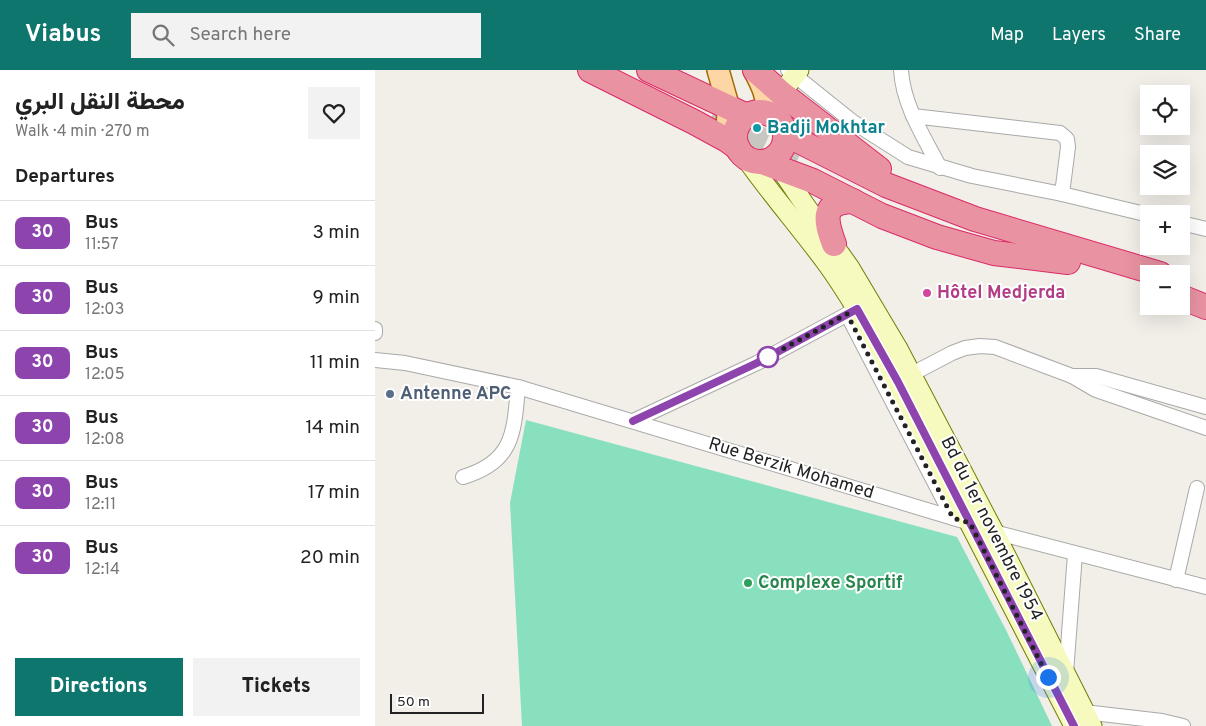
<!DOCTYPE html>
<html lang="en">
<head>
<meta charset="utf-8">
<style>
  :root { --surface:#fff; --page:#f2f2f2; --text:#222; --muted:#767676; --line:#e0e0e0; --accent:#0f766e }
  body { margin:0; font-family:Overpass,Vazirmatn,sans-serif; background:var(--page); color:var(--text); height:100vh; display:flex; flex-direction:column; font-size:19px; white-space:nowrap }
  * { box-sizing:border-box; margin:0 }
  p { font-size:16px; color:var(--muted) }
  .icon { flex:none; width:28px; height:28px; fill:none; stroke:currentColor; stroke-width:2; stroke-linecap:round; stroke-linejoin:round }
  .map { position:relative; flex:1; overflow:hidden }
  .details { display:flex; flex-direction:column; background:var(--surface); width:375px }
  .details>* { flex:none }
  .badge { padding:0 10px; border-radius:8px; font-size:18px; line-height:32px }
  .buttons { position:absolute; left:765px; top:15px; display:grid; gap:10px }
  .buttons a { display:grid; place-items:center; width:50px; height:50px; border-radius:0px; background:var(--surface); box-shadow:0 5px 20px #0002; font-size:25px }
  .scale { position:absolute; left:15px; bottom:12px; width:94px; box-sizing:border-box; padding-left:5px; border:2px solid #222; border-top:0; font-size:14px; line-height:18px; white-space:nowrap; color:#222; -webkit-text-stroke:4px #fff; paint-order:stroke }
  .you { position:absolute; width:25px; height:25px; margin:-12px; border:4px solid #fff; border-radius:50%; background:#1a73e8; box-shadow:0 0 0 8px #1a73e833 }
  .map>.badge { position:absolute; translate:-50% -50%; box-shadow:0 0 0 2px #fff }
  h2 { padding:0 15px; font-size:19px; line-height:45px }
  .round { display:grid; place-items:center; flex:none; width:52px; height:52px; border-radius:0px; background:var(--page) }
  .head { display:flex; align-items:center; justify-content:space-between; height:85px; padding:0 15px }
  h1 { font-size:24px; font-weight:800; line-height:38px }
  .button { display:flex; gap:10px; margin-top:auto; padding:10px 15px }
  .button a { flex:1; height:58px; border-radius:0px; background:var(--accent); color:#fff; font-size:20px; font-weight:800; line-height:58px; text-align:center }
  .button a+a { background:var(--page); color:var(--text) }
  ul { padding:0; list-style:none }
  li { display:flex; align-items:center; gap:15px; height:65px; padding:0 15px; border-top:1px solid var(--line) }
  li div { flex:1 }
  li b { display:block; font-size:19px }
  li em { font-style:normal }
  li .badge { min-width:55px; font-weight:700; text-align:center }
  header { display:flex; align-items:center; gap:30px; box-sizing:border-box; height:70px; padding:0 25px; background:var(--accent); color:#fff }
  header strong { font-size:24px }
  nav { display:flex; gap:28px; margin-inline-start:auto; font-size:18px }
  .search { width:350px; height:45px; background:var(--page); display:flex; align-items:center; gap:12px; box-sizing:border-box; padding:0 18px; border-radius:0px; color:var(--muted); font-size:19px }
  main { display:flex; flex:1; min-height:0 }
  .map>svg:first-child { display:block }
  .pitch { fill:#88e0be }
  .lines { fill:none; stroke-linecap:round; stroke-linejoin:round }
  .highway-tunnel { stroke:#c8c6c1; stroke-width:24; stroke-dasharray:24 12; stroke-linecap:butt }
  .street-casing { stroke:#a9a9a9; stroke-width:16 }
  .secondary-casing { stroke:#707d05; stroke-width:21 }
  .primary-casing { stroke:#a06b00; stroke-width:24 }
  .highway-casing { stroke:#dc2a67; stroke-width:26 }
  .street { stroke:#fff; stroke-width:14 }
  .secondary { stroke:#f7fabf; stroke-width:19 }
  .primary { stroke:#fcd6a4; stroke-width:21 }
  .highway { stroke:#e892a2; stroke-width:24 }
  .line-casing { stroke:#fff; stroke-width:11 }
  .line { stroke:#8e44ad; stroke-width:8 }
  .walk { stroke:#222; stroke-width:5; stroke-dasharray:0 9 }
  .culture-dot { fill:#0f9aa8; stroke:#fff; stroke-width:2 }
  .hotel-dot { fill:#d1479c; stroke:#fff; stroke-width:2 }
  .stop-dot { fill:#fff; stroke:#8e44ad; stroke-width:2.5 }
  .service-dot { fill:#5c6f8a; stroke:#fff; stroke-width:2 }
  .leisure-dot { fill:#2e9e5b; stroke:#fff; stroke-width:2 }
  .labels { text-anchor:middle; dominant-baseline:central; stroke-width:4; stroke-linejoin:round; paint-order:stroke }
  .culture-label { font-size:18px; font-weight:bold; fill:#0d838f; stroke:#fff; text-anchor:start }
  .hotel-label { font-size:18px; font-weight:bold; fill:#b23c85; stroke:#fff; text-anchor:start }
  .service-label { font-size:18px; font-weight:bold; fill:#4e5e75; stroke:#fff; text-anchor:start }
  .street-label { font-size:18px; fill:#222; stroke:#fff }
  .leisure-label { font-size:18px; font-weight:bold; fill:#27864d; stroke:#fff; text-anchor:start }
</style>
</head>
<body>
<header>
<strong>Viabus</strong>
<div class="search"><svg class="icon" aria-label="search" viewBox="0 0 24 24"><circle cx="10" cy="10" r="6"/><path d="M15 15l6 6"/></svg>Search here</div>
<nav><a>Map</a><a>Layers</a><a>Share</a></nav>
</header>
<main>
<section class="details">
<div class="head"><div><h1>محطة النقل البري</h1><p>Walk · 4 min · 270 m</p></div><a class="round"><svg class="icon" aria-label="heart" viewBox="0 0 24 24"><path d="M12 20l-8-8c-3-5 5-10 8-4 3-6 11-1 8 4z"/></svg></a></div>
<h2>Departures</h2>
<ul>
<li><span class="badge" style="background:#8e44ad;color:#fff">30</span><div><b>Bus</b><p>11:57</p></div><em>3 min</em></li>
<li><span class="badge" style="background:#8e44ad;color:#fff">30</span><div><b>Bus</b><p>12:03</p></div><em>9 min</em></li>
<li><span class="badge" style="background:#8e44ad;color:#fff">30</span><div><b>Bus</b><p>12:05</p></div><em>11 min</em></li>
<li><span class="badge" style="background:#8e44ad;color:#fff">30</span><div><b>Bus</b><p>12:08</p></div><em>14 min</em></li>
<li><span class="badge" style="background:#8e44ad;color:#fff">30</span><div><b>Bus</b><p>12:11</p></div><em>17 min</em></li>
<li><span class="badge" style="background:#8e44ad;color:#fff">30</span><div><b>Bus</b><p>12:14</p></div><em>20 min</em></li>
</ul>
<div class="button"><a>Directions</a><a>Tickets</a></div>
</section>
<div class="map">
<svg width="831" height="656" viewBox="0 0 831 656">
  <rect width="100%" height="100%" fill="#f2efe9"/>
  <!-- pitch -->
  <polygon class="pitch" points="151,350 582,467 631,560 677,656 147,656 135,433"/>
  <g class="lines">
    <!-- highway-tunnel -->
    <polyline class="highway-tunnel" points="337,46 433,91"/>
    <!-- street casing -->
    <g class="street-casing">
      <g id="street">
        <polyline points="413,0 478,52 533,87 597,106 687,124 774,145"/>
        <path d="M526,0c2,35 23,67 39,98"/>
        <polyline points="538,46 685,63 692,69 693,77 687,124"/>
        <polyline points="806,153 831,159"/>
        <polyline points="472,244 578,448"/>
        <polyline points="0,259 0,263"/>
        <polyline points="0,290 30,293 143,317 595,453 619,462 831,517"/>
        <polyline points="537,304 577,283 590,278 605,276 620,277 697,306 721,320 831,358"/>
        <polyline points="697,306 721,306 831,337"/>
        <polyline points="258,351 382,293 482,239"/>
        <path d="M88,407c50,-15 51,-43 55,-90"/>
        <polyline points="801,510 822,418"/>
        <polyline points="691,603 700,484"/>
        <polyline points="709,642 787,651 808,656"/>
      </g>
    </g>
    <!-- secondary casing -->
    <g class="secondary-casing">
      <g id="secondary">
        <path d="M405,51c-5,-25 5,-32 19,-51"/>
        <path d="M370,87c25,36 54,69 80,104 18,24 33,50 48,75l201,390"/>
        <polyline points="403,95 430,135 475,198 522,277 619,462 717,656"/>
      </g>
    </g>
    <!-- primary casing -->
    <g class="primary-casing">
      <g id="primary">
        <polyline points="343,0 353,35 352,70"/>
        <path d="M379,0c8,15 13,26 14,43"/>
      </g>
    </g>
    <!-- highway casing -->
    <g class="highway-casing">
      <g id="highway">
        <polyline points="215,0 319,52 352,70 363,78"/>
        <polyline points="274,0 372,46"/>
        <polyline points="380,0 406,23 504,99"/>
        <circle cx="385" cy="67" r="25"/>
        <polyline points="410,64 511,115 600,149 785,204"/>
        <polyline points="387,92 438,111 507,146 562,167 619,183 693,192"/>
        <path d="M459,174c-9,-24 -13,-42 19,-43"/>
        <polyline points="806,227 831,237"/>
      </g>
    </g>
    <!-- street -->
    <use href="#street" class="street"/>
    <!-- secondary -->
    <use href="#secondary" class="secondary"/>
    <!-- primary -->
    <use href="#primary" class="primary"/>
    <!-- highway -->
    <use href="#highway" class="highway"/>
  </g>
  <g class="lines">
    <!-- line casing -->
    <g class="line-casing">
      <polyline id="line" points="258,351 382,293 482,239 523,312 699,656"/>
    </g>
    <!-- line -->
    <use href="#line" class="line"/>
    <!-- walk -->
    <polyline class="walk" points="393,287 472,244 578,448 595,453 673,607"/>
  </g>
  <!-- markers -->
  <circle class="culture-dot" cx="382" cy="58" r="5"/>
  <circle class="hotel-dot" cx="552" cy="223" r="5"/>
  <circle class="stop-dot" cx="393" cy="287" r="10"/>
  <circle class="service-dot" cx="15" cy="324" r="5"/>
  <circle class="leisure-dot" cx="373" cy="513" r="5"/>
  <g class="labels">
    <!-- culture labels -->
    <g class="culture-label">
      <text x="392" y="58">Badji Mokhtar</text>
    </g>
    <!-- hotel labels -->
    <g class="hotel-label">
      <text x="562" y="223">Hôtel Medjerda</text>
    </g>
    <!-- service labels -->
    <g class="service-label">
      <text x="25" y="324">Antenne APC</text>
    </g>
    <!-- street labels -->
    <g class="street-label">
      <text transform="translate(416 399) rotate(17)">Rue Berzik Mohamed</text>
      <text transform="translate(616 459) rotate(63)">Bd du 1er novembre 1954</text>
    </g>
    <!-- leisure labels -->
    <g class="leisure-label">
      <text x="383" y="513">Complexe Sportif</text>
    </g>
  </g>
</svg>
<div class="buttons">
<a><svg class="icon" aria-label="locate" viewBox="0 0 24 24"><circle cx="12" cy="12" r="6"/><path d="M12 2v4M12 18v4M2 12h4M18 12h4"/></svg></a>
<a><svg class="icon" aria-label="layers" viewBox="0 0 24 24"><path d="M12 4l9 5-9 5-9-5zM3 14l9 5 9-5"/></svg></a>
<a>+</a>
<a>−</a>
</div>
<div class="scale">50 m</div>
<div class="you" style="left:673px;top:607px"></div>
</div>
</main>
</body>
</html>
